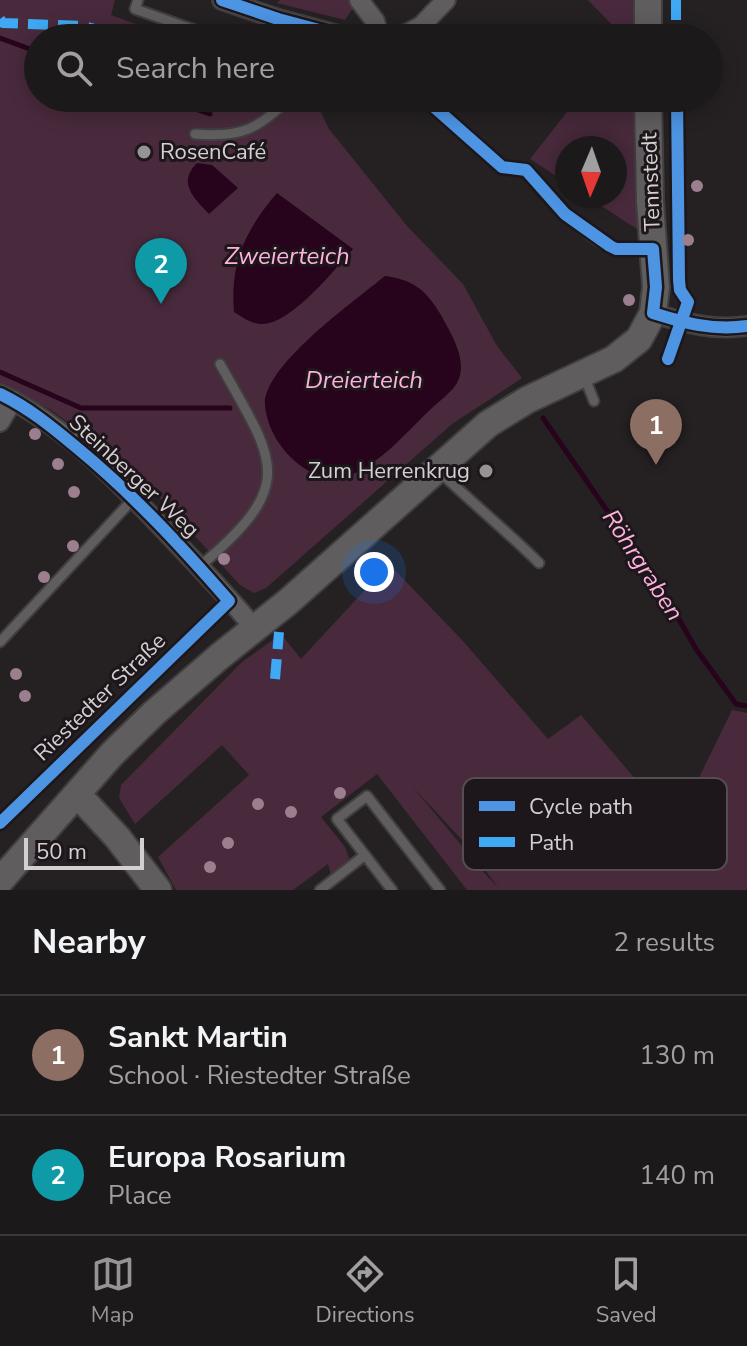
<!DOCTYPE html>
<html lang="en">
<head>
<meta charset="utf-8">
<style>
	:root { --surface:#1c191a; --page:#292627; --text:#f1f3f6; --muted:#a0a0a2; --line:#3a3839; --accent:#979395 }
	body { margin:0; font-family:"Nunito Sans",sans-serif; background:var(--page); color:var(--text) }
	.compass { position:absolute; left:555px; top:136px; width:72px; height:72px; border-radius:50%; background:var(--surface); box-shadow:0 4px 20px #0003; rotate:182deg }
	.scale { position:absolute; left:24px; bottom:20px; width:120px; box-sizing:border-box; padding-left:8px; border:4px solid #d4d0d2; border-top:0; font-size:22px; line-height:28px; white-space:nowrap; color:#d4d0d2; -webkit-text-stroke:6px #1d161a; paint-order:stroke }
	.you { position:absolute; left:374px; top:572px; width:28px; height:28px; margin:-20px; border:6px solid #fff; border-radius:50%; background:#1a73e8; box-shadow:0 0 0 12px #1a73e833 }
	.badge { display:grid; place-items:center; width:52px; height:52px; border-radius:50%; background:var(--accent); color:#fff; font-size:26px; font-weight:700 }
	.pin { position:absolute; translate:-50% -66px; filter:drop-shadow(0 2px 4px #0008) }
	.pin::after { content:''; position:absolute; top:42px; width:28px; height:24px; background:inherit; clip-path:polygon(0 0,100% 0,50% 100%) }
	.list { margin:0; padding:0; list-style:none }
	h2 { display:flex; justify-content:space-between; align-items:center; height:104px; margin:0; padding:0 32px; font-size:34px }
	h2 small { font-size:26px; font-weight:400; color:var(--muted) }
	.list li { display:grid; grid-template-columns:52px 1fr auto; gap:24px; align-items:center; box-sizing:border-box; height:120px; padding:0 32px; border-top:2px solid var(--line) }
	.list b { display:block; font-size:30px; white-space:nowrap }
	.list p { margin:0; font-size:26px; white-space:nowrap; color:var(--muted) }
	.list em { font-size:26px; font-style:normal; color:var(--muted) }
	.icon { flex:none; width:44px; height:44px; fill:none; stroke:currentColor; stroke-width:2; stroke-linecap:round; stroke-linejoin:round }
	.map { position:relative; flex:none; width:747px; height:890px; overflow:hidden }
	.search { position:absolute; background:var(--surface); box-shadow:0 4px 20px #0003; left:24px; right:24px; top:24px; height:88px; display:flex; align-items:center; gap:20px; box-sizing:border-box; padding:0 28px; border-radius:44px; color:var(--muted); font-size:30px }
	.sheet { height:344px; background:var(--surface) }
	nav { display:flex; justify-content:space-around; align-items:center; box-sizing:border-box; height:112px; border-top:2px solid var(--line); background:var(--surface); font-size:22px; color:var(--muted) }
	nav a { display:grid; justify-items:center; gap:4px }
	nav .on { color:var(--accent) }
	.map>svg:first-child { display:block }
</style>
</head>
<body>
<div class="map">
<svg width="747" height="890" viewBox="0 0 747 890">
	<rect width="100%" height="100%" fill="#252123"/>
	<path fill="#482a3c" fill-rule="evenodd" d="M0,0H115L111,15L174,38H38V98H314L329,129L407,226L463,284L497,346L522,378L452,424L266,588L254,593L240,585L135,471L51,410L0,383Z
		M280,0H351L355,5L345,20L277,3Z
		M588,0H635L636,38H625Z
		M578,98H637L640,231L586,196H615V148H567V183L530,159Z
		M389,564L462,640L548,739L581,715L670,820L694,788L732,710L747,713V890H467L377,774L321,817L345,847L349,858C347,866 338,872 331,876L328,864L293,890H176L158,857L249,775L222,745L135,824L119,798L121,785L242,662L281,634L301,659ZM412,786L463,841L498,887L487,876Z"/>
	<path fill="#27031c" d="M197,163L212,165L238,188L209,214C194,198 177,183 197,163Z
		M277,193L353,249C334,270 292,323 263,324C251,324 244,318 234,312C230,263 245,230 277,193Z
		M385,276C414,280 426,290 441,315C451,334 469,361 457,383C452,392 439,401 431,409C404,434 374,473 335,479C329,480 323,477 318,475C291,465 268,436 265,406C261,367 356,300 385,276Z"/>
	<g fill="none" stroke-linecap="round" stroke-linejoin="round">
		<path stroke="#27031c" stroke-width="5" d="M0,38L38,52
			M163,98L210,114
			M0,372L81,408H230
			M543,418L662,590L696,649L736,704L747,706"/>
		<defs>
			<path id="lane" d="M138,0L135,9L217,38
				M424,98L502,167L526,170C545,192 589,244 617,249C628,250 639,249 650,249
				M195,134C243,138 256,129 291,98
				M584,376L594,401
				M439,471C472,503 507,531 539,563
				M199,567C297,484 277,465 220,364
				M0,642L134,498
				M0,823L229,601
				M320,890L365,855
				M392,890L337,819L367,796L440,890"/>
			<path id="street" d="M222,0L278,19L349,38
				M359,0L375,21L380,38
				M399,38L421,26L446,0
				M653,313C685,323 713,331 747,326
				M0,394C65,425 123,486 172,538C200,568 229,597 255,629
				M0,422L13,400"/>
			<path id="secondary" d="M648,0V38
				M77,794L117,837L158,890
				M0,881L112,754L154,713L220,656L289,601L488,424L527,400L614,359L639,339L653,313L656,287L650,201L648,98"/>
		</defs>
		<use href="#lane" stroke="#413e3f" stroke-width="13"/>
		<use href="#street" stroke="#413e3f" stroke-width="22"/>
		<use href="#secondary" stroke="#413e3f" stroke-width="30"/>
		<use href="#lane" stroke="#605d5e" stroke-width="9"/>
		<use href="#street" stroke="#605d5e" stroke-width="18"/>
		<use href="#secondary" stroke="#605d5e" stroke-width="26"/>
		<path stroke="#3fa9f5" stroke-width="10" stroke-dasharray="20 10" stroke-linecap="butt" d="M676,0V38
			M0,19L3,23L84,26L126,38
			M275,679L279,632"/>
		<defs>
			<path id="cycleway" d="M222,0L278,19L349,38
				M424,98L502,167L526,170L565,214L610,246L616,249H653L656,287L653,313C685,323 713,331 747,326
				M668,359L688,302L680,290L679,280L677,98
				M0,394C29,408 52,427 76,447C132,493 181,546 229,601L0,823"/>
		</defs>
		<use href="#cycleway" stroke="#1d161a" stroke-width="17"/>
		<use href="#cycleway" stroke="#4d94e3" stroke-width="12"/>
	</g>
	<g fill="#9b7f8f">
		<circle cx="697" cy="186" r="6"/>
		<circle cx="688" cy="240" r="6"/>
		<circle cx="629" cy="300" r="6"/>
		<circle cx="35" cy="434" r="6"/>
		<circle cx="58" cy="464" r="6"/>
		<circle cx="74" cy="492" r="6"/>
		<circle cx="73" cy="546" r="6"/>
		<circle cx="224" cy="559" r="6"/>
		<circle cx="44" cy="577" r="6"/>
		<circle cx="16" cy="674" r="6"/>
		<circle cx="25" cy="696" r="6"/>
		<circle cx="340" cy="793" r="6"/>
		<circle cx="258" cy="804" r="6"/>
		<circle cx="291" cy="812" r="6"/>
		<circle cx="228" cy="843" r="6"/>
		<circle cx="210" cy="867" r="6"/>
	</g>
	<g fill="#979395" stroke="#1d161a" stroke-width="3">
		<circle cx="144" cy="152" r="8"/>
		<circle cx="486" cy="471" r="8"/>
	</g>
	<g text-anchor="middle" dominant-baseline="central" stroke-width="6" stroke-linejoin="round" paint-order="stroke">
		<g font-size="22" fill="#d4d0d2" stroke="#1d161a" text-anchor="start">
			<text x="160" y="152">RosenCafé</text>
			<text x="470" y="471" text-anchor="end">Zum Herrenkrug</text>
		</g>
		<g font-size="22" fill="#d4d0d2" stroke="#1d161a">
			<text transform="translate(651 182) rotate(-92)">Tennstedt</text>
			<text transform="translate(134 476) rotate(43)">Steinberger Weg</text>
			<text transform="translate(100 697) rotate(-44)">Riestedter Straße</text>
		</g>
		<g font-size="24" font-style="italic" fill="#ffb0de" stroke="#1d161a">
			<text x="287" y="256">Zweierteich</text>
			<text x="364" y="380">Dreierteich</text>
			<text transform="translate(643 565) rotate(57)">Röhrgraben</text>
		</g>
	</g>
	<rect x="463" y="778" width="264" height="92" rx="12" fill="#1d161a" stroke="#544e51" stroke-width="2"/>
	<rect x="479" y="801" width="36" height="10" fill="#4d94e3"/>
	<rect x="479" y="837" width="36" height="10" fill="#3fa9f5"/>
	<g font-size="22" fill="#d4d0d2">
		<text x="529" y="814">Cycle path</text>
		<text x="529" y="850">Path</text>
	</g>
</svg>
<svg class="compass" viewBox="-18 -18 36 36"><path d="M0-13l5 13h-10z" fill="#e53935"/><path d="M0 13l5-13h-10z" fill="#a0a0a2"/></svg>
<div class="scale">50 m</div>
<div class="you"></div>
<div class="pin badge" style="left:656px;top:465px;background:#8d6e63">1</div>
<div class="pin badge" style="left:161px;top:304px;background:#0f9aa8">2</div>
<div class="search"><svg class="icon" aria-label="search" viewBox="0 0 24 24"><circle cx="10" cy="10" r="6"/><path d="M15 15l6 6"/></svg>Search here</div>
</div>
<section class="sheet">
<h2>Nearby<small>2 results</small></h2>
<ul class="list">
<li><span class="badge" style="background:#8d6e63">1</span><div><b>Sankt Martin</b><p>School · Riestedter Straße</p></div><em>130 m</em></li>
<li><span class="badge" style="background:#0f9aa8">2</span><div><b>Europa Rosarium</b><p>Place</p></div><em>140 m</em></li>
</ul>
</section>
<nav>
<a class="on"><svg class="icon" aria-label="map" viewBox="0 0 24 24"><path d="M3 6l6-2 6 2 6-2v14l-6 2-6-2-6 2zM9 4v14M15 6v14"/></svg>Map</a>
<a><svg class="icon" aria-label="directions" viewBox="0 0 24 24"><path d="M12 3l9 9-9 9-9-9zM9 14v-3h6M13 9l2 2-2 2"/></svg>Directions</a>
<a><svg class="icon" aria-label="saved" viewBox="0 0 24 24"><path d="M7 4h10v16l-5-4-5 4z"/></svg>Saved</a>
</nav>
</body>
</html>
